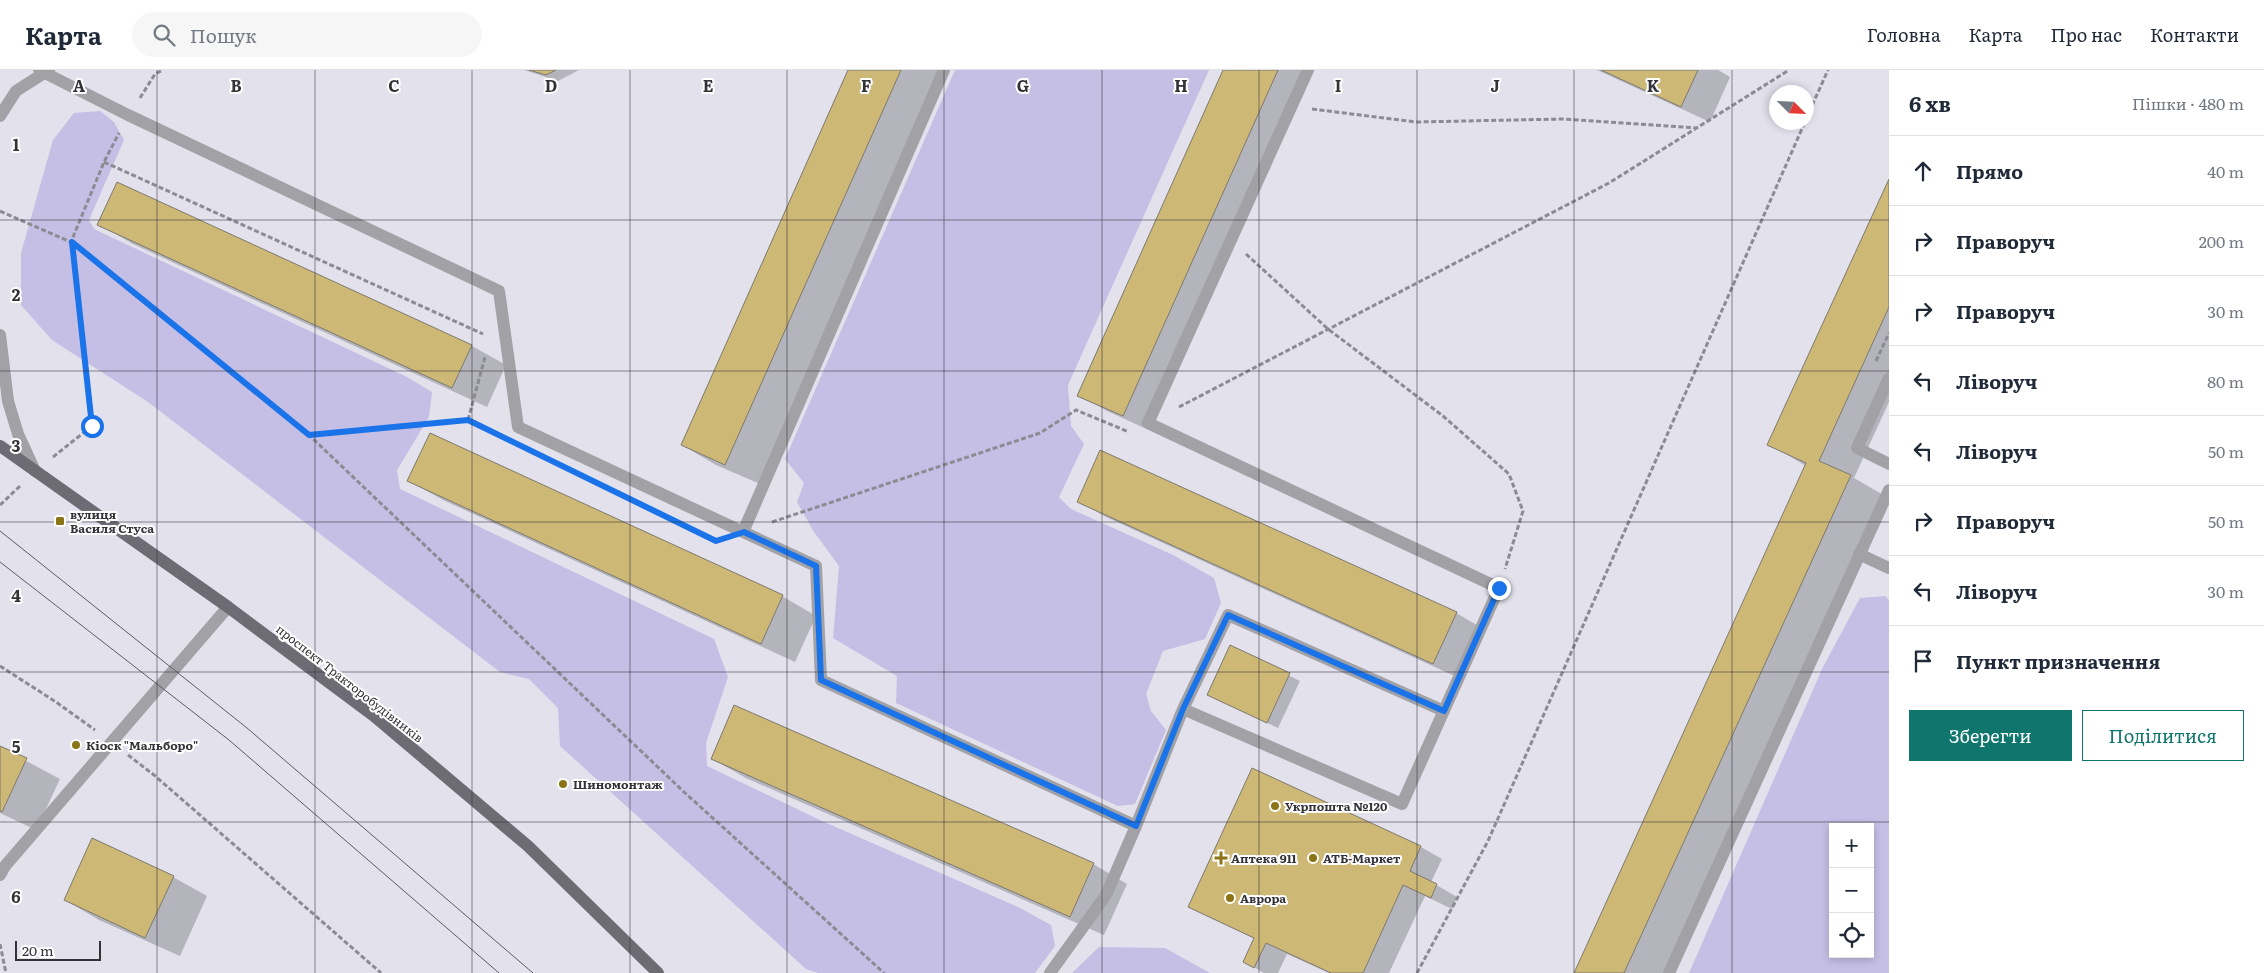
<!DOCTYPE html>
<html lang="uk">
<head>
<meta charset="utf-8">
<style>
	:root { --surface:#fff; --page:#f6f6f7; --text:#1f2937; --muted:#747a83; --line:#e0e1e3; --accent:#0f766e }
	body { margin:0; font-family:Literata,serif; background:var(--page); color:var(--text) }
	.controls { position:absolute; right:15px; bottom:15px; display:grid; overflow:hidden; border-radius:0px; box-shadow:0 2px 8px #0003 }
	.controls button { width:45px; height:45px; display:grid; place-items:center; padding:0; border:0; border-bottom:1px solid var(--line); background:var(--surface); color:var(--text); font:25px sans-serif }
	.compass { position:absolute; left:1769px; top:15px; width:45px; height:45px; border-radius:50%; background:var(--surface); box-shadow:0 2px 8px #0003; rotate:114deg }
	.scale { position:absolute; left:15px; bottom:12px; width:86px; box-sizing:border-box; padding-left:5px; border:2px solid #333237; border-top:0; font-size:14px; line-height:18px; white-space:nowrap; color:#333237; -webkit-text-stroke:4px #fff; paint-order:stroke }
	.stop { position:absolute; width:15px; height:15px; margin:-11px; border:4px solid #1a73e8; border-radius:50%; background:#fff }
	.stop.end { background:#1a73e8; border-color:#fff; box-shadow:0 1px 5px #0008 }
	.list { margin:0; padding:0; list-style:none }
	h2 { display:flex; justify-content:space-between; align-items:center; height:65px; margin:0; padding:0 20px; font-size:21px }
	h2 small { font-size:16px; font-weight:400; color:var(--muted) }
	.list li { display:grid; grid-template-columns:32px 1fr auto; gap:15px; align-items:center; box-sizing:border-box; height:70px; padding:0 20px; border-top:1px solid var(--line) }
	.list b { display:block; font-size:19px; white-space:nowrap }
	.list em { font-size:16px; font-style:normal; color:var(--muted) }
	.actions { display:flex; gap:10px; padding:15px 20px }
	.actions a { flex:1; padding:11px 0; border:1px solid var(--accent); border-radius:0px; text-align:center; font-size:18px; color:var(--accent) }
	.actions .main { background:var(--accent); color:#fff }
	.icon { flex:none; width:28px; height:28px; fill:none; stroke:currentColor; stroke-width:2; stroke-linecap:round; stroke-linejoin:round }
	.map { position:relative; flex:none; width:1889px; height:903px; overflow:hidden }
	header { display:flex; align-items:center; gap:30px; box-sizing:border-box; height:70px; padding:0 25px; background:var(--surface); border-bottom:1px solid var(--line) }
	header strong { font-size:24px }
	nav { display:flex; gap:28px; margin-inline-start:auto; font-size:18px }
	.search { width:350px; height:45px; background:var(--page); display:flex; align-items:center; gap:12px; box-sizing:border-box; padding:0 18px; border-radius:28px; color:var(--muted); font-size:19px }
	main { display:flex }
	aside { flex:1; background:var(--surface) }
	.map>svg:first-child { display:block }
</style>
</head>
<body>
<header>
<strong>Карта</strong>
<div class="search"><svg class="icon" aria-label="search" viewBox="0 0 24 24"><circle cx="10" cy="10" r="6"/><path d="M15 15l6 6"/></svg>Пошук</div>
<nav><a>Головна</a><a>Карта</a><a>Про нас</a><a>Контакти</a></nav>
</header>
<main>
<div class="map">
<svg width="1889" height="903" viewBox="0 0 1889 903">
	<rect width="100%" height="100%" fill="#e2e1ec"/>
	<path fill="#c5bee5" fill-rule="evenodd" d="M955,0H1209L1068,315L1071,356L1084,374L1059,427L1071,439L1173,485L1214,508L1221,533L1205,569L1163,581L1146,624L1151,641L1166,660L1135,734L1118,736L896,633L897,606L833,568L839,496L814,462L797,432L804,413L785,389Z
		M100,41L114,52L124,70L89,150L94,159L407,307L432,322L429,347L397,400L400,419L714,569L728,607L706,673L707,696L822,751L1020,838L1051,855L1055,876L1035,903H818L806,899L560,676L558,638L529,609L500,602L148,332L52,270L21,235V183L53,70L74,43Z
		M1885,526L1889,530V903H1689L1823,597L1860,528ZM1833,757H1870V884H1833Z
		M1099,877L1165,878L1210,903H1072Z"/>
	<path fill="#0003" d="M524,0H579L558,11Z
		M849,0H944L760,414L716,395L682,375Z
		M1225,0H1313L1151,361L1107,341L1079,325Z
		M1597,0H1718L1730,7L1710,52Z
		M1889,112V332L1854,408L1885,426L1667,903H1575L1806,396L1769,374Z
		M99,154L472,276L506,295L487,337L133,174Z
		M409,411L782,526L816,546L795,592L443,430Z
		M1078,431L1456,543L1484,559L1461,609L1106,447Z
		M1230,577L1300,611L1278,658L1208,625Z
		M0,677L60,709L36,760L0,743Z
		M712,689L1093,794L1127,814L1104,865L746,708Z
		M1253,699L1421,777L1442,789L1431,812L1457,827L1452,839L1425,826L1389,903H1329L1287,884L1278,903H1264L1245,892L1255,869L1190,837Z
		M173,807L207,826L180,886L99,850L65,830Z"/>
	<path fill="#ceb876" stroke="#7d796f" d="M529,0H556L546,5Z
		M848,0H901L725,395L681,375Z
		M1223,0H1278L1123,346L1077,326Z
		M1601,0H1698L1681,37Z
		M1889,109V237L1819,391L1851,405L1624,903H1574L1806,393L1767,375Z
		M117,112L472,275L452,318L97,155Z
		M430,363L783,525L761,574L407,411Z
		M1100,380L1457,542L1433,594L1077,432Z
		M1230,575L1290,603L1267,653L1207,625Z
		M734,635L1094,793L1070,847L711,689Z
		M0,676L27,688L2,742L0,741Z
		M1252,698L1421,776L1410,801L1437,814L1431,828L1403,815L1363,903H1331L1266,873L1254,898L1243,892L1254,868L1188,837Z
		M92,768L174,806L145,868L64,830Z"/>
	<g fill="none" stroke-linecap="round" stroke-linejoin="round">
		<path stroke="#8c8b93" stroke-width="3" stroke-dasharray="5 2.5" stroke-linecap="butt" d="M140,28L155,4L163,0
			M1312,39L1416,52L1563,49L1697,58
			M1806,49L1828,0
			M104,92L483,264
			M0,141L71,172L309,365L684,722L884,903
			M1246,184L1328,259L1443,346L1509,404L1523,441L1505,499
			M1876,291L1889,263
			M1179,337L1609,113L1789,0
			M468,350L485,287
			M309,365L468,350L498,365
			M53,387L92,356L71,172L104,92L119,63
			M0,435L20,416
			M772,452L1040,363L1076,340L1129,362
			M0,596L56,632L95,660
			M128,685L154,705L381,903
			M0,874L6,903
			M1417,903L1488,771L1805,52"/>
		<path stroke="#a2a2a6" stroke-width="12" d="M39,0L128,45L499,221L518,357L816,496L821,610L1136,756L1106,825L1050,903
			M0,46L16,21L49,0
			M0,265L8,331L18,364L35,401
			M1889,308L1857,378L1889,394
			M743,462L944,0
			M1859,484L1889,498
			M1183,639L1228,545L1444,641
			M1136,756L1183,639L1402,734L1499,518L1148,353L1308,0
			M0,805L5,796L228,537
			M1669,903L1889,420"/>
		<path stroke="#6d6c74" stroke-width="12" d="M0,376L228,537L374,646L528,776L658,903"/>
		<path stroke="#5c5b61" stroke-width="1" d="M0,461L247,658L533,903
			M0,492L229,670L499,903"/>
	</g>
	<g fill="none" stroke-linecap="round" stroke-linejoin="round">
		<path stroke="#1a73e8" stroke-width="6" d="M92,356L72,172L309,365L468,350L716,471L744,462L816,496L821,610L1136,756L1183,639L1228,545L1444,641L1499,518"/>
	</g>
	<path fill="none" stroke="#333237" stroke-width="1" stroke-opacity="0.55" d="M157,0V903M315,0V903M472,0V903M630,0V903M787,0V903M944,0V903M1102,0V903M1259,0V903M1417,0V903M1574,0V903M1732,0V903M0,150H1889M0,301H1889M0,452H1889M0,602H1889M0,752H1889"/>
	<g fill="#8c7316" stroke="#fff" stroke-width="2">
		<rect x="55" y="446" width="10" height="10" rx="2.5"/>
		<circle cx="76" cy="675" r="5"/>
		<circle cx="563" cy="714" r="5"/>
		<circle cx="1275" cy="736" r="5"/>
		<path d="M1218.5 780.5h5v5h5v5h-5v5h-5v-5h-5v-5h5z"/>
		<circle cx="1313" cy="788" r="5"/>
		<circle cx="1230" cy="828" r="5"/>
	</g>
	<g text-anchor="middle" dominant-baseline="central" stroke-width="4" stroke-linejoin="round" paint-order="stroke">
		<g font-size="12" font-weight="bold" fill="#333237" stroke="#fff" text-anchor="start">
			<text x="70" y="444">вулиця<tspan x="70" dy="14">Василя Стуса</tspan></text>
			<text x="86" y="675">Кіоск "Мальборо"</text>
			<text x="573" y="714">Шиномонтаж</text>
			<text x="1285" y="736">Укрпошта №120</text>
			<text x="1231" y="788">Аптека 911</text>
			<text x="1323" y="788">АТБ-Маркет</text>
			<text x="1240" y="828">Аврора</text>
		</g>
		<g font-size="12" fill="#333237" stroke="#fff">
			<text transform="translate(350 613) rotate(38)">проспект Тракторобудівників</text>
		</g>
	</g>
	<g font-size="16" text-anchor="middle" font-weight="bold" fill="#333237" stroke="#fff" stroke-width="4" stroke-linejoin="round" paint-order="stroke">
		<text x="79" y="22">A</text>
		<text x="236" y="22">B</text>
		<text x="394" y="22">C</text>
		<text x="551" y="22">D</text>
		<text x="708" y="22">E</text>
		<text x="866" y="22">F</text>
		<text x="1023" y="22">G</text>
		<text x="1181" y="22">H</text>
		<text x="1338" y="22">I</text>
		<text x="1495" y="22">J</text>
		<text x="1653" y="22">K</text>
		<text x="16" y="81">1</text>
		<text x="16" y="231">2</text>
		<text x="16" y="382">3</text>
		<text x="16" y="532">4</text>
		<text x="16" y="683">5</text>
		<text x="16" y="833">6</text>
	</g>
</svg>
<div class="controls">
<button>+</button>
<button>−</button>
<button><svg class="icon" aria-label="locate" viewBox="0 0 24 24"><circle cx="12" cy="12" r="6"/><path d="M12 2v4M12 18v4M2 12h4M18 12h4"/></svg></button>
</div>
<svg class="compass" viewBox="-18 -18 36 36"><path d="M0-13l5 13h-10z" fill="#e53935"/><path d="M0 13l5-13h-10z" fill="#747a83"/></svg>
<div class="scale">20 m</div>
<div class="stop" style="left:92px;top:356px"></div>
<div class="stop end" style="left:1499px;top:518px"></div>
</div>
<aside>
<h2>6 хв<small>Пішки · 480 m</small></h2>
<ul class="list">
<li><svg class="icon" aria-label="ahead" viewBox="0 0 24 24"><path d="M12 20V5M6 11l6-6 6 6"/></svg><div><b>Прямо</b></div><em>40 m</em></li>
<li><svg class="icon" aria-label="right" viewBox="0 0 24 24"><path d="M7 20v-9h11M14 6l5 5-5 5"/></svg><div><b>Праворуч</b></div><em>200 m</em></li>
<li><svg class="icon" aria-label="right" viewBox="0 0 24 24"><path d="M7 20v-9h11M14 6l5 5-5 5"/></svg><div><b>Праворуч</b></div><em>30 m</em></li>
<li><svg class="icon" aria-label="left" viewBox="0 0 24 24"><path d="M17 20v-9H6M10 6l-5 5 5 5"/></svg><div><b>Ліворуч</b></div><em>80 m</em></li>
<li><svg class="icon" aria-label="left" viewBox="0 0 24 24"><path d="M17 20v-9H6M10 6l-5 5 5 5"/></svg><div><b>Ліворуч</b></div><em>50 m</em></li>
<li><svg class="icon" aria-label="right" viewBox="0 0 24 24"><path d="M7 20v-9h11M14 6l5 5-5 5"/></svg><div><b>Праворуч</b></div><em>50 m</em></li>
<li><svg class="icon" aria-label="left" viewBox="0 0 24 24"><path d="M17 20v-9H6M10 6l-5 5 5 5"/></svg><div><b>Ліворуч</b></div><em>30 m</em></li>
<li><svg class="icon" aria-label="arrive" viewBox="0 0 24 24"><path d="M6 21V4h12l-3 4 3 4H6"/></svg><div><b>Пункт призначення</b></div></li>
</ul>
<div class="actions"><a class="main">Зберегти</a><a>Поділитися</a></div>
</aside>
</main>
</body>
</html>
